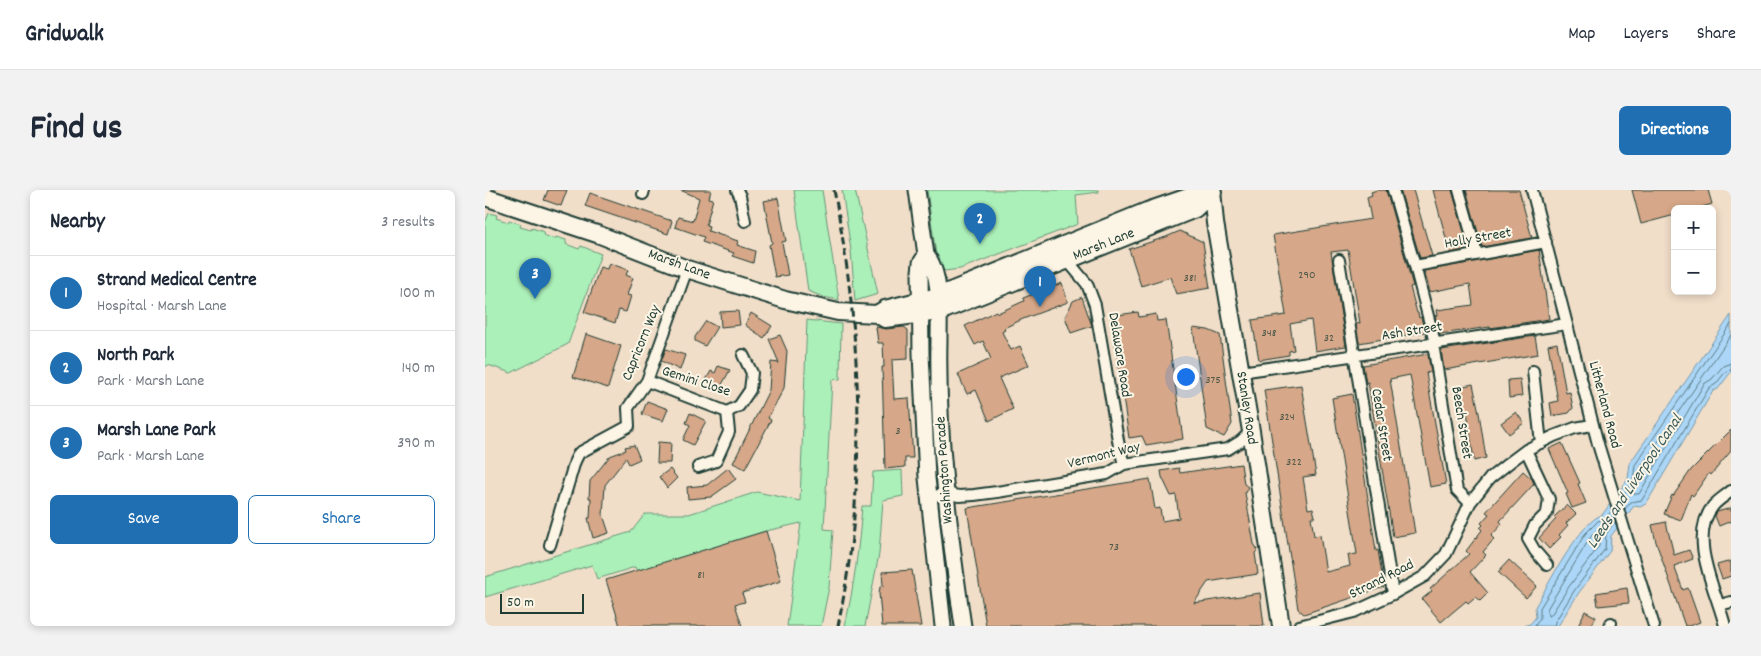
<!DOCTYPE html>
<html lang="en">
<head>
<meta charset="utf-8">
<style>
	:root { --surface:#fff; --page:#f2f2f3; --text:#1f2937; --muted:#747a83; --line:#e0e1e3; --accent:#1f6fb2 }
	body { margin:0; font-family:Dekko,sans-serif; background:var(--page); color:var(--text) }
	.controls { position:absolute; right:15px; top:15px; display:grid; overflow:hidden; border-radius:8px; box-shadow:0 2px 8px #0003 }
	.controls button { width:45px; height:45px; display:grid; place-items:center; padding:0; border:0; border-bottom:1px solid var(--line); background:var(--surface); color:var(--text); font:25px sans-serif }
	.scale { position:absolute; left:15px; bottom:12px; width:84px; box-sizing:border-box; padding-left:5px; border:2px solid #1f3d34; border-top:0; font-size:14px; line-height:18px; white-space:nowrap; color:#1f3d34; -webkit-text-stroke:4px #fcf5e5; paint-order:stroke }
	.you { position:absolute; left:700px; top:186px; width:18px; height:18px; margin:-12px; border:4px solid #fff; border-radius:50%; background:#1a73e8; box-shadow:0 0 0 8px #1a73e833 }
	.badge { display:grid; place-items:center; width:32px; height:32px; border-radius:50%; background:var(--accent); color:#fff; font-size:16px; font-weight:700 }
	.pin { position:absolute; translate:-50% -41px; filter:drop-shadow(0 1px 2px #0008) }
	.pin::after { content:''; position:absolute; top:26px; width:18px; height:15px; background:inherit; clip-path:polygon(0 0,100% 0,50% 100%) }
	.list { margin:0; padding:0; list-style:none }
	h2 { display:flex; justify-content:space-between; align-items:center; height:65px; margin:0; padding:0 20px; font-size:21px }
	h2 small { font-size:16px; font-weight:400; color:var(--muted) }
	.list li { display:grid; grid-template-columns:32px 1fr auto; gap:15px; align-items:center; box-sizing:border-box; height:75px; padding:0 20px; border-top:1px solid var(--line) }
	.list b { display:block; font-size:19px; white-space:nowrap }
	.list p { margin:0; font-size:16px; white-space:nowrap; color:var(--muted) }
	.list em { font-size:16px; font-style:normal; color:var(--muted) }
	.actions { display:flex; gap:10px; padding:15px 20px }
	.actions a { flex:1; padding:11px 0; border:1px solid var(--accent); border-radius:8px; text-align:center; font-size:18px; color:var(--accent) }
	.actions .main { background:var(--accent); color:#fff }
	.map { position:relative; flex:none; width:1246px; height:436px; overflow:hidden; border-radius:8px }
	header { display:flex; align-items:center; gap:30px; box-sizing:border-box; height:70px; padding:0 25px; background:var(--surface); border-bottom:1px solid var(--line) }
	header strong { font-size:24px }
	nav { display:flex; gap:28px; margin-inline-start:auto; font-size:18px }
	.intro { display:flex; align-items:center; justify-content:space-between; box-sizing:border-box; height:120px; padding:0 30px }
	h1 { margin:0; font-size:35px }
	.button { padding:12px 22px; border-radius:8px; background:var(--accent); color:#fff; font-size:18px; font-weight:700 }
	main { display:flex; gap:30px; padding:0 30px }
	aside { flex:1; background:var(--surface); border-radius:8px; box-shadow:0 2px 8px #0003 }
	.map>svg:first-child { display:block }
</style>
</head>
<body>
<header>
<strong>Gridwalk</strong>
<nav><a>Map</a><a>Layers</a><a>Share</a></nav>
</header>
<div class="intro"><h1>Find us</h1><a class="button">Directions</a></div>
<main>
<aside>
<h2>Nearby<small>3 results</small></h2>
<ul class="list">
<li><span class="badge">1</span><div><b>Strand Medical Centre</b><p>Hospital · Marsh Lane</p></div><em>100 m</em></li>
<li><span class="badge">2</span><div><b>North Park</b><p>Park · Marsh Lane</p></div><em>140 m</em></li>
<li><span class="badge">3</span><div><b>Marsh Lane Park</b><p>Park · Marsh Lane</p></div><em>390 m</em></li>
</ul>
<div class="actions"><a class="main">Save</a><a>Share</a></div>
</aside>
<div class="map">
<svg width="1246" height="436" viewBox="0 0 1246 436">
	<rect width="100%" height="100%" fill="#f1dec9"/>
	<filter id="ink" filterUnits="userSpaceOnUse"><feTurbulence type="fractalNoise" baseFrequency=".02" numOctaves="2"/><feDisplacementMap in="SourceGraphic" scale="10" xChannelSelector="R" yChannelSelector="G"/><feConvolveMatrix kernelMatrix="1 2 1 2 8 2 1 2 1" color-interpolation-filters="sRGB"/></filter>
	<g filter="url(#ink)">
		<path fill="#abefb9" stroke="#659676" d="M309,0H337L354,110L338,107L323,101Z
			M357,0H370L393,104L370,111L366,60Z
			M442,0H613L614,2L591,5L593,34L475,79L460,81L452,73Z
			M4,23L12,25L11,28L23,32L24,30L36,34L35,37L46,40L47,38L59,42L58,45L70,49L71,47L81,50V54L94,59L96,56L116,64L83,154L26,183L3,175L0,177V33Z
			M322,130L356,134L355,189L347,190L339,339L348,340L344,397L336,436H302L316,333L281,341L152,381L150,377L112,389L107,375L0,407V387L146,342L160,324H204L272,302L315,311Z
			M417,280L418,306L398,310L394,364L380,436H360C369,396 374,357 377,316H386L388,282Z"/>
		<path fill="#acd6f7" stroke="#7499a9" d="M1246,125V182L1233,199L1228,201L1161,314L1155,317L1149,316L1126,346L1125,361L1093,404L1073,436H1038L1045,434L1051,427L1050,417C1062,397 1096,330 1117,325L1143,289L1145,273Z"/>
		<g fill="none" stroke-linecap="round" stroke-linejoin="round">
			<path stroke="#577a82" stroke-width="1" d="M1246,145L1156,277L1154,293L1148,301L1149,304H1154L1219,194L1227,189L1238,176L1246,173
				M1136,308L1148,291L1150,275L1246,134
				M1140,319L1146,312L1157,310L1224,198L1231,194L1241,181L1246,180
				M1110,342L1114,343V356L1083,398L1066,425L1063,426L1062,419L1105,348Z
				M1050,436L1055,428V418L1100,344L1113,331L1120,329L1127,320
				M1069,436L1070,432L1089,401L1120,359L1121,344L1130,331"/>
		</g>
		<path fill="#d6a788" stroke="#1f3d34" d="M63,0H82L76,16L59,10Z
			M195,0H226L224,8L228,9L221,35L224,36L223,41L253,51L252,55L270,61L268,73L247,66L249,63L217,52L219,47L190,37L193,27L208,31L214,8Z
			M892,0H901L928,96L925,97L932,123H933L934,128L936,127L940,142L874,153L871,134L875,133L863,60L846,62L861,156L830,161L826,130L805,134L809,160L804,161V165L774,170L767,130L801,125L788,45L886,29L882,7L887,5L886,2Z
			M915,0H928L947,66L935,68Z
			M948,0H967L984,59L965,63Z
			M981,0H1034L1047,48L997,57Z
			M1147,0H1223L1227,14L1211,19H1190V25L1156,34Z
			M105,3L187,31L183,44L100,16Z
			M293,8L301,51L297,52L303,85L290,87L284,55L287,53L279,11Z
			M695,41L718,52L725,98L691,104L685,87L656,96L644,59L681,47Z
			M1054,60L1064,129L1005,138V137L955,144L950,126L953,125L952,120L988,115L985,94L945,102L939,81Z
			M124,73L143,80L141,85L148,88L142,105L146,106L141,122L134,120L130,133L99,122L115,77L122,79Z
			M577,93L583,112L538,129L519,138L520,140L517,142L526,160L535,156L544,175L514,188L528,219L504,231L491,200L482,204L473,184L506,169L498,151L490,155L480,136L511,121L513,123L539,111L538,108Z
			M597,107L607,136L586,143L580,127L588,111Z
			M253,121L255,135L236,137L235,122Z
			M653,122L654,127L671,124L672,131L681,130L698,249L661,255L657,246L644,248L626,126Z
			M266,123L287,136L279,148L260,135Z
			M221,131L232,137L220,156L210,151V147Z
			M391,137L401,139L419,137L423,140V169L407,170L409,209L424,208L428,268H420V277L400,279L397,177H399L398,153H393Z
			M708,138L723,140L735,145L747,234L739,247L722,239Z
			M101,144L136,156L123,198L88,187Z
			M295,145L302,161L299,198L283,228L286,230L260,279L248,273L284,200L286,172L294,173L284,149Z
			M1050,146L1053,164L959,180L956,160Z
			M1072,153L1081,203L1085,202L1088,218L1084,223L1067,226L1065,213L1073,211L1063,155Z
			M181,159L200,165L195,180L176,171Z
			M943,164L946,182L941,183L961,294L945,297L925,185L905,189L930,343L908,347L883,192L881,193L878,175Z
			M233,176L245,180L235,198L221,190L226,181L230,183Z
			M1035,189L1037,206L1024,208L1023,190Z
			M988,194L994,223L1001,268L989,271L982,221H979L974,197Z
			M816,195L831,285L818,287L823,319L828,318L830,327H826L829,346L835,345L841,382L865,376L863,365L872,364L847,208L867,204L891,361L893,360L899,397L819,424L813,419L779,200Z
			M162,211L183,219L178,231L157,224Z
			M1031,222L1039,233L1024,244L1016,233Z
			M205,223L221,231L208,255L198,250L205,235L201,233Z
			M1246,240V261L1226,285L1224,283L1208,306L1206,304L1196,330L1179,324L1187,305L1188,306L1206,280Z
			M173,252L186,253L185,273H172Z
			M1077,253L1095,293L1093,294L1101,313L1087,318L1081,304L1083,303L1064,259Z
			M149,255L155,269L144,274L141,268L120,295L118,325L124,343L108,348L103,328H105L106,308H104L105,291L125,266L141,260L140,257Z
			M756,274L759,294L763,297L760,303L769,354L773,360L770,363L773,384L723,392L709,413L775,403L779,436H501L482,318L665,289L670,319L675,318L677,331L694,328L691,305L686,306L677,287L676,281L694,278L695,283Z
			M243,278L251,289L226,307L203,309L202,297L222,295Z
			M185,279L192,288L182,298L174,287Z
			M1038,281L1047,289L1049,294L1015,331L1017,334L1006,346L1009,349L998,362L1001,365L985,382L1003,403L995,411L990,407L983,413L981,411L956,432L937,409L947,401L945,399L984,364L981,361L997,340L995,338L998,335L996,333L1004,324L1001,322Z
			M1082,315L1091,324L1081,333L1083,335L1074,345L1076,347L1064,359L1054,348L1071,329L1069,327Z
			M1246,318V331L1234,336L1230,326L1232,322Z
			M1181,332L1189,365L1204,360L1208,369L1189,376L1198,400L1203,398L1215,432L1204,436H1200L1171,352L1167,335Z
			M281,341L296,391L257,403L260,412L250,414L257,436H135L121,390Z
			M1024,370L1052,396L1041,408L1013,382Z
			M1246,371V386L1237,389L1232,375Z
			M427,380L436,436H397L394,403L395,397L398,396L397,382Z
			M1142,398L1144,413L1113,416L1111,403Z
			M1100,421L1111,427L1106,436H1093Z"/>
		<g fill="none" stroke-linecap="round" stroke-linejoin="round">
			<defs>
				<path id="street" d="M252,0L255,6L260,31
					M908,0L930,76L950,153
					M974,0L992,64
					M1047,0L1113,254L1169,436
					M158,4L159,0
					M582,70L602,94L610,115L634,256L639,274
					M854,70L908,404
					M930,76L1061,52
					M948,154L971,295L972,300L985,313
					M1048,181L1056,253
					M756,182L1082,134
					M162,191L242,222L254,216L265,200L267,183L258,165
					M1041,260L1064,309L1062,323L1050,335L1043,349L1050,361L1062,375
					M213,277L231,271L244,242L242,222
					M444,308L460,303L474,306L489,305L512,302L622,284L639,274L743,259L756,251L766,241
					M65,355L90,271L94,263L144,236L143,218L162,191L202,79
					M1235,415L1246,412
					M814,436L869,422L908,404L940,386L961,364L985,313L1005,288L1025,272L1041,260L1069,246L1090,238L1107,235
					M1125,436L1126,433
					M1240,436C1232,402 1202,348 1228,316C1233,310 1240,306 1246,301"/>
				<path id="secondary" d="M432,0L441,65C457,83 454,126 454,149C452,246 464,341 478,436
					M441,65L436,73L435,82L436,164L442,288L458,436"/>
				<path id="primary" d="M727,0L730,33L766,241L796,436
					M0,7L115,45L202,79L300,110L353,122L392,124L400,129L454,122L710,19L728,2
					M392,124L400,119L453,106L662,21L709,5L727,2"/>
			</defs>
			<use href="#street" stroke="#1f3d34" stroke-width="14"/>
			<use href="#secondary" stroke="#1f3d34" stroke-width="19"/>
			<use href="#primary" stroke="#1f3d34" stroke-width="20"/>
			<use href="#street" stroke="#fcf5e5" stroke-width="10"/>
			<use href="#secondary" stroke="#fcf5e5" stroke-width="15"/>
			<use href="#primary" stroke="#fcf5e5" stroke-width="16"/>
			<path stroke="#1f3d34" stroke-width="3" stroke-dasharray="8 4" stroke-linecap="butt" d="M349,0C377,143 383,293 353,436"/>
		</g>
	</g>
	<g text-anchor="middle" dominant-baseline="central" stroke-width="4" stroke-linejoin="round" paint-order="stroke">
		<g font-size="12" fill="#4d5849">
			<text x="822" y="85">290</text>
			<text x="705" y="88">381</text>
			<text x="784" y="143">348</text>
			<text x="844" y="148">32</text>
			<text x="728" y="190">375</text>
			<text x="802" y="227">324</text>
			<text x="413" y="241">3</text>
			<text x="809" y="272">322</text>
			<text x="629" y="357">73</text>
			<text x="216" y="385">81</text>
		</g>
		<g font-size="15" fill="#1f3d34" stroke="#fcf5e5">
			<text transform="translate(993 49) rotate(-10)">Holly Street</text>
			<text transform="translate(619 55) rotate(-22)">Marsh Lane</text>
			<text transform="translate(194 75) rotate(20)">Marsh Lane</text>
			<text transform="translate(927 142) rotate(-9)">Ash Street</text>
			<text transform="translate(157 153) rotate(-68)">Capricorn Way</text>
			<text transform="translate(634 165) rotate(81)">Delaware Road</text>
			<text transform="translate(211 192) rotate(18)">Gemini Close</text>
			<text transform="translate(1119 215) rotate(75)">Litherland Road</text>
			<text transform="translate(761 218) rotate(81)">Stanley Road</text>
			<text transform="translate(976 233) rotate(81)">Beech Street</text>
			<text transform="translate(896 235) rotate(81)">Cedar Street</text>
			<text transform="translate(619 266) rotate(-14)">Vermont Way</text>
			<text transform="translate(460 280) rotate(-94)">Washington Parade</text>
			<text transform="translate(897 390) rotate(-27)">Strand Road</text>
		</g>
		<g font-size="16" font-style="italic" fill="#3b5c5b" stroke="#fcf5e5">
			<text transform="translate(1150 292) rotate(-56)">Leeds and Liverpool Canal</text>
		</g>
	</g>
</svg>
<div class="controls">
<button>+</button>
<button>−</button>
</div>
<div class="scale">50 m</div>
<div class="you"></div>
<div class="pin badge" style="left:555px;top:117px">1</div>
<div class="pin badge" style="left:495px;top:54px">2</div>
<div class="pin badge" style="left:50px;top:109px">3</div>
</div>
</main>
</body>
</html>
